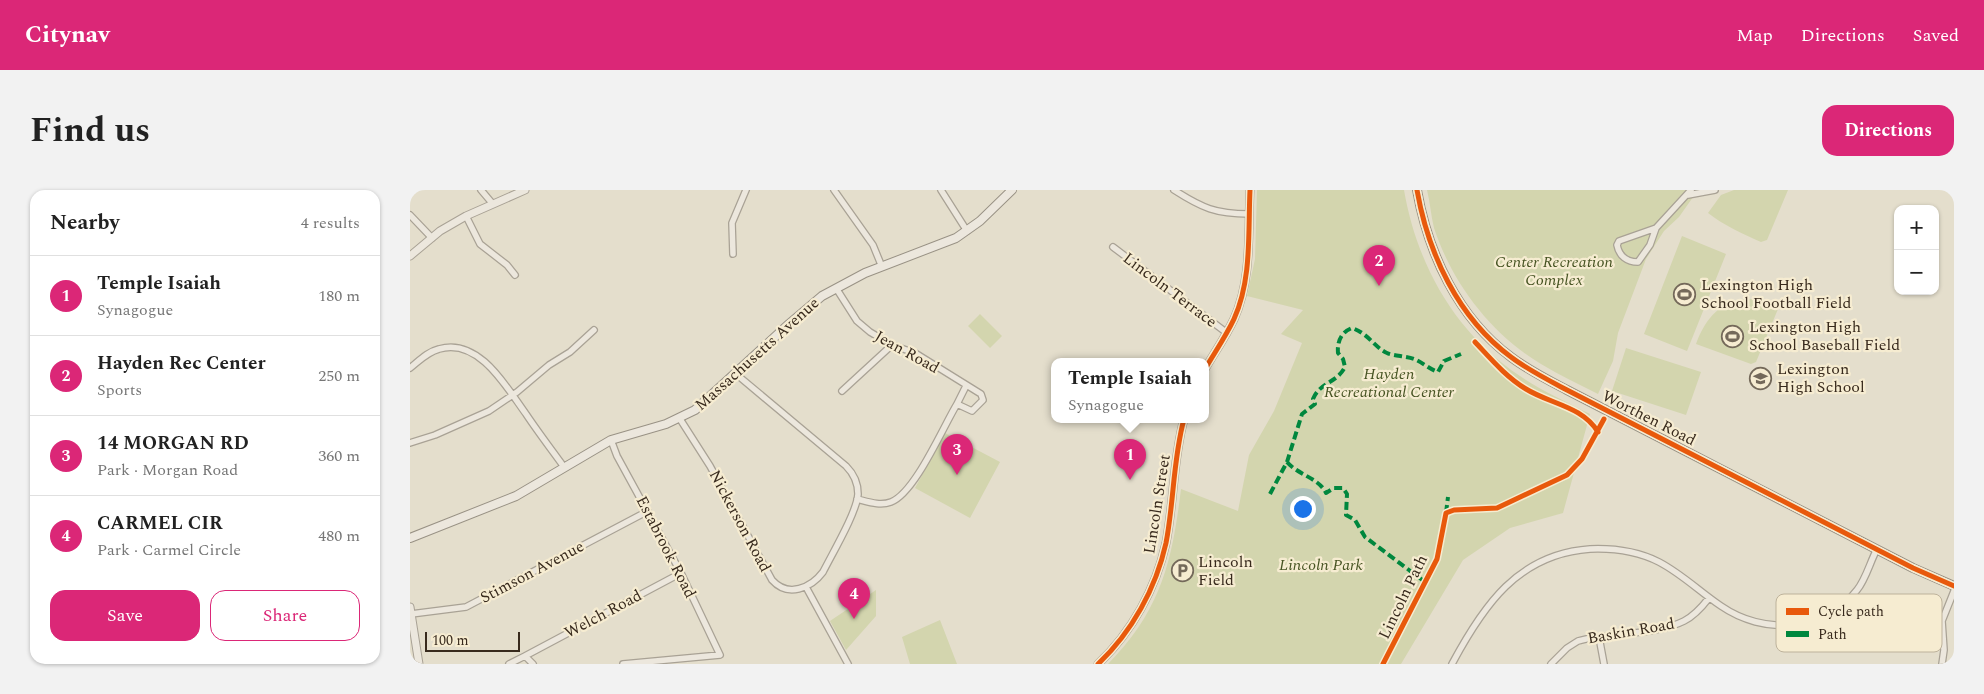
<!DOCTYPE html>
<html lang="en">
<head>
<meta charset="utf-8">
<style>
	:root { --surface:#fff; --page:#f2f2f2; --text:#222; --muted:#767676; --line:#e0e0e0; --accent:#db2777 }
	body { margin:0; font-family:Spectral,serif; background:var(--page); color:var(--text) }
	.controls { position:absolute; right:15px; top:15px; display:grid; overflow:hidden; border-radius:10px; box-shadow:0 1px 4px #0004 }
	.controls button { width:45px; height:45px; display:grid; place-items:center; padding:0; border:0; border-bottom:1px solid var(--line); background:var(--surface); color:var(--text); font:25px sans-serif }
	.scale { position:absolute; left:15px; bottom:12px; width:95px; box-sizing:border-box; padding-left:5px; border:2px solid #382a1d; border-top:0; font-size:14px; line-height:18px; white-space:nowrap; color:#382a1d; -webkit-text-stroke:4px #f6ecd1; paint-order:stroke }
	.you { position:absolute; left:892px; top:318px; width:18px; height:18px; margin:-12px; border:4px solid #fff; border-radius:50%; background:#1a73e8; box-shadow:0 0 0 8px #1a73e833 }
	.badge { display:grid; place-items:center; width:32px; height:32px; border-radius:50%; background:var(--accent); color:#fff; font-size:16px; font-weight:700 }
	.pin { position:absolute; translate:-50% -41px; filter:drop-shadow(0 1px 2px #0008) }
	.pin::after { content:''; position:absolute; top:26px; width:18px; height:15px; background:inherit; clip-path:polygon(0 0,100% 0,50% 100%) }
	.popup { position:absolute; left:641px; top:168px; width:158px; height:65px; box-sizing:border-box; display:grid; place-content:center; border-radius:10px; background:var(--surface); filter:drop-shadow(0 1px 4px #0005); font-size:16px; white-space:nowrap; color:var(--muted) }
	.popup b { font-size:19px; color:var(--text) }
	.popup::after { content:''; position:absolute; left:50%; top:100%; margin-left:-10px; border:10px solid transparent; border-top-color:var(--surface) }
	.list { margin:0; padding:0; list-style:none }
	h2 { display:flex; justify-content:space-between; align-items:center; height:65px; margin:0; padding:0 20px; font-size:21px }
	h2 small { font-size:16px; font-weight:400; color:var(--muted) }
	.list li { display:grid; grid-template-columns:32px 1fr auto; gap:15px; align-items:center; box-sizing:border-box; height:80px; padding:0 20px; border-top:1px solid var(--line) }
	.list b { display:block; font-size:19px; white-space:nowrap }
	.list p { margin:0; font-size:16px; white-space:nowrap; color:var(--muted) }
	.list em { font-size:16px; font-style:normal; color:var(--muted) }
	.actions { display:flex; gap:10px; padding:15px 20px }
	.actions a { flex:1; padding:11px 0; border:1px solid var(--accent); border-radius:15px; text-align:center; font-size:18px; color:var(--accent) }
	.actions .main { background:var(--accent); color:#fff }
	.map { position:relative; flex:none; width:1544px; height:474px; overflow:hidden; border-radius:15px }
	header { display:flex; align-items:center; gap:30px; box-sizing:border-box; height:70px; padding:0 25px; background:var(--accent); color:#fff }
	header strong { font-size:24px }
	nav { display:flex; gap:28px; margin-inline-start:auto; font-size:18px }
	.intro { display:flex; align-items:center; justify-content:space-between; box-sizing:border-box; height:120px; padding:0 30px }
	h1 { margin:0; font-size:35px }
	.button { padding:12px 22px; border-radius:15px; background:var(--accent); color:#fff; font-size:18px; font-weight:700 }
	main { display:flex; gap:30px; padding:0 30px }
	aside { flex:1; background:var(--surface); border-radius:15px; box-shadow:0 1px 4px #0004 }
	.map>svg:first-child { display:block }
</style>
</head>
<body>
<header>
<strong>Citynav</strong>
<nav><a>Map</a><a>Directions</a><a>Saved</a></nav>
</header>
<div class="intro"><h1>Find us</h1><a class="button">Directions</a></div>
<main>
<aside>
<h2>Nearby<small>4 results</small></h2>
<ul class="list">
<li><span class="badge">1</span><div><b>Temple Isaiah</b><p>Synagogue</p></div><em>180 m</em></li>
<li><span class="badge">2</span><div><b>Hayden Rec Center</b><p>Sports</p></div><em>250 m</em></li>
<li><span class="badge">3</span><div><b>14 MORGAN RD</b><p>Park · Morgan Road</p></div><em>360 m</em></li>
<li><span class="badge">4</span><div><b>CARMEL CIR</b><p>Park · Carmel Circle</p></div><em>480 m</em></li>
</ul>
<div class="actions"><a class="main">Save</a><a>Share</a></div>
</aside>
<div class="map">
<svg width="1544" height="474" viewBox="0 0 1544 474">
	<rect width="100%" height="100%" fill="#e4decc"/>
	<path fill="#d3d5ae" d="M847,0H994C1007,75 1045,143 1110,186C1132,201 1157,212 1180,224L1153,323L1100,338L1053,370L991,474H698C751,420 762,372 771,299L828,321L839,265L864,221L892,153L871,144L893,120L837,106L845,69Z
		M1017,0H1288L1269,27L1254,41L1236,69L1208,143L1203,171L1188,204C1169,194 1149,185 1131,174C1081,144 1042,93 1024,38C1021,26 1020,12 1017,0Z
		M1324,0H1378L1357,50L1351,52C1333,44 1313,35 1298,23L1311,5Z
		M1272,46L1316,64L1277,161L1234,144Z
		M1341,109L1368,119L1346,172L1341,174L1286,154C1296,127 1311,110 1341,109Z
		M570,124L592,146L580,158L558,136Z
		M1216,158L1291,182L1276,225L1202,201Z
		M535,243L590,272L560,328L505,298Z
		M466,400V426L436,460L420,431Z
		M530,430L547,474H500L492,447Z"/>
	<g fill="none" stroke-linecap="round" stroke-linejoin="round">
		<defs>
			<path id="minor" d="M71,0L82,13
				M424,0L463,55L472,77
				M531,0L557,41
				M764,0C792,18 806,24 839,24
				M1278,5L1305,0
				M0,25L22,48
				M56,26L70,54L97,75L105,85
				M1246,38L1240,55L1228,72C1217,72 1209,66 1207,55L1209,51L1246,38L1281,0
				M703,57L817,143
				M323,64L322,33L336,0
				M426,98L447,131L460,142L482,155L505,163L571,204L573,210L562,221L547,214L556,196
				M0,178C9,171 17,162 29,159C69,147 97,198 116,224C128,242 141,259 154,277
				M432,201L482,155
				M270,229L300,276L362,390C378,408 401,398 413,382C422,364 447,322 448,304C448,293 444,284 436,276L326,184
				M201,250L207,266L271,383L310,465L213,474
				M0,253L25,245L79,221L107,202L139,175L160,162L184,140
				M447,309C459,312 470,316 481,312C505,303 533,237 547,214
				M396,397L438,474
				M1,424L56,417L238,321
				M1189,447L1194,474
				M115,466L271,383
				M99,474L115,466L123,474
				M1042,474C1073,416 1108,364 1180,359C1204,358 1227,361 1249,372C1272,384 1290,402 1311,416C1353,445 1414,443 1447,400C1456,389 1460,372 1467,359
				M1141,474L1157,458L1168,451C1200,442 1244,446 1274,431C1284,426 1292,417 1299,408
				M1532,474L1534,460L1532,431L1544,401"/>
			<path id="tertiary" d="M0,66L30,41L56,26L115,0
				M795,179C805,162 816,146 824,129C842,89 838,43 840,0
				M0,417L9,474
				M688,474C722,442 746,398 756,353C764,312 763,269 774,229"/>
			<path id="secondary" d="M1007,0C1018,63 1048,128 1101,167C1118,180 1138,190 1157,200L1503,378L1544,396
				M0,348L106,306L201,250L256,234L285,220L379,134L412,106L455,83L546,48L570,31L602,0"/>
		</defs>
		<use href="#minor" stroke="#a9a295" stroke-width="8"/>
		<use href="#tertiary" stroke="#a9a295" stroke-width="9"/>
		<use href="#secondary" stroke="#999285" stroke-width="10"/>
		<use href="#minor" stroke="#ece7dd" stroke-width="5.5"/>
		<use href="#tertiary" stroke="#ece7dd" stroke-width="7"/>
		<use href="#secondary" stroke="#ece7dd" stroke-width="8"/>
		<path stroke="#00873e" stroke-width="4" stroke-dasharray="8 4" stroke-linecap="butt" d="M877,272C888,285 909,288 916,303L924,298H933L937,304L936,325L945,330L955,347L1015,392
			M860,304L877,272L892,224L905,214L903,209C910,192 927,193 935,177L933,169L928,163C927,152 931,142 942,138C959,144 964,157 977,163C983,166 996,166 1004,169C1012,172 1019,179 1028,182L1034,171L1051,164
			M1036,323L1038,307"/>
		<defs>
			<path id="cycleway" d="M1007,0C1018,63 1048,128 1101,167C1118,180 1138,190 1157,200L1503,378L1544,396
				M1065,152C1081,169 1096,187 1116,199C1140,214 1172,216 1188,242
				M795,179C805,162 816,146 824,129C842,89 838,43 840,0
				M688,474C722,442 746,398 756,353C764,312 763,269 774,229
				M973,474L1027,369L1036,323L1044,320L1087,318L1157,285L1172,269L1194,229"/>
		</defs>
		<use href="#cycleway" stroke="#f6ecd1" stroke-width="8"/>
		<use href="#cycleway" stroke="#e8590c" stroke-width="5"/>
	</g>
	<defs>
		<symbol id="stadium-ring" viewBox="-11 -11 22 22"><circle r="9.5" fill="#f6ecd1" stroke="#74695a" stroke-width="1.5"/><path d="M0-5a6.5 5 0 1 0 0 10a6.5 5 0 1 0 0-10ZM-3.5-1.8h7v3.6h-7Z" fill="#74695a"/></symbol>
		<symbol id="school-ring" viewBox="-11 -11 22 22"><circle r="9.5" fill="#f6ecd1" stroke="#74695a" stroke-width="1.5"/><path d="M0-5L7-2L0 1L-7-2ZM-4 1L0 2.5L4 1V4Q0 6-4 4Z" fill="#74695a"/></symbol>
		<symbol id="parking-ring" viewBox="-11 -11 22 22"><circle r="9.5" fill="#f6ecd1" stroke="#74695a" stroke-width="1.5"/><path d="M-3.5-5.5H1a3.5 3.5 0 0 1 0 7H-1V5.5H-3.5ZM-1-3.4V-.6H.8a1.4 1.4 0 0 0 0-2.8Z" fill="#74695a"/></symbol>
	</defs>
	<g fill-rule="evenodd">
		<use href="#stadium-ring" x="1262" y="92" width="25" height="25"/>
		<use href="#stadium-ring" x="1310" y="134" width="25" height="25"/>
		<use href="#school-ring" x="1338" y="176" width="25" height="25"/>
		<use href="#parking-ring" x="760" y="368" width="25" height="25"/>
	</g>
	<g text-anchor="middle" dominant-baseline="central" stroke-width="4.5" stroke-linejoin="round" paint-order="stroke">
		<g font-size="16" font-style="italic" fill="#475423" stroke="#f6ecd1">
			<text x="1144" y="72">Center Recreation<tspan x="1144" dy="18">Complex</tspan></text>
			<text x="979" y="184">Hayden<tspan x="979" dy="18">Recreational Center</tspan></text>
			<text x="911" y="375">Lincoln Park</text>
		</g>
		<g font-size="16" fill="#382a1d" stroke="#f6ecd1" text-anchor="start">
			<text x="1291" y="95">Lexington High<tspan x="1291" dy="18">School Football Field</tspan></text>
			<text x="1339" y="137">Lexington High<tspan x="1339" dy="18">School Baseball Field</tspan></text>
			<text x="1367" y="179">Lexington<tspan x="1367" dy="18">High School</tspan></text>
			<text x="788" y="372">Lincoln<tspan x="788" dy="18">Field</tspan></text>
		</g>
		<g font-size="16" fill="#382a1d" stroke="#f6ecd1">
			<text transform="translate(760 100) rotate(37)">Lincoln Terrace</text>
			<text transform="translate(497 162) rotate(29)">Jean Road</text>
			<text transform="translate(347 164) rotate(-42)">Massachusetts Avenue</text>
			<text transform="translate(1239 228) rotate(27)">Worthen Road</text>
			<text transform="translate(747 314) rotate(-81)">Lincoln Street</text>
			<text transform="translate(330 331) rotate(62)">Nickerson Road</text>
			<text transform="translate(256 357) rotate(63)">Estabrook Road</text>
			<text transform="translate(122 382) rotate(-28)">Stimson Avenue</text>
			<text transform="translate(993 407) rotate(-64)">Lincoln Path</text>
			<text transform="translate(193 424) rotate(-28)">Welch Road</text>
			<text transform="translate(1221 441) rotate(-10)">Baskin Road</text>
		</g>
	</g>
	<rect x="1366" y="404" width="166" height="58" rx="8" fill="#f6ecd1" stroke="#bdb29b" stroke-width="1"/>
	<rect x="1376" y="418" width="23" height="7" fill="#e8590c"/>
	<rect x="1376" y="441" width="23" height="6" fill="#00873e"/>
	<g font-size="14" fill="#382a1d">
		<text x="1408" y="426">Cycle path</text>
		<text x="1408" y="449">Path</text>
	</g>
</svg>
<div class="controls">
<button>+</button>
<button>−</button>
</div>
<div class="scale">100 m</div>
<div class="you"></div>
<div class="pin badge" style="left:720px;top:290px">1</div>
<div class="popup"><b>Temple Isaiah</b>Synagogue</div>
<div class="pin badge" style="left:969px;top:96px">2</div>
<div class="pin badge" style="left:547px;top:285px">3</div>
<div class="pin badge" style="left:444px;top:429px">4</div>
</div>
</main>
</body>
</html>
